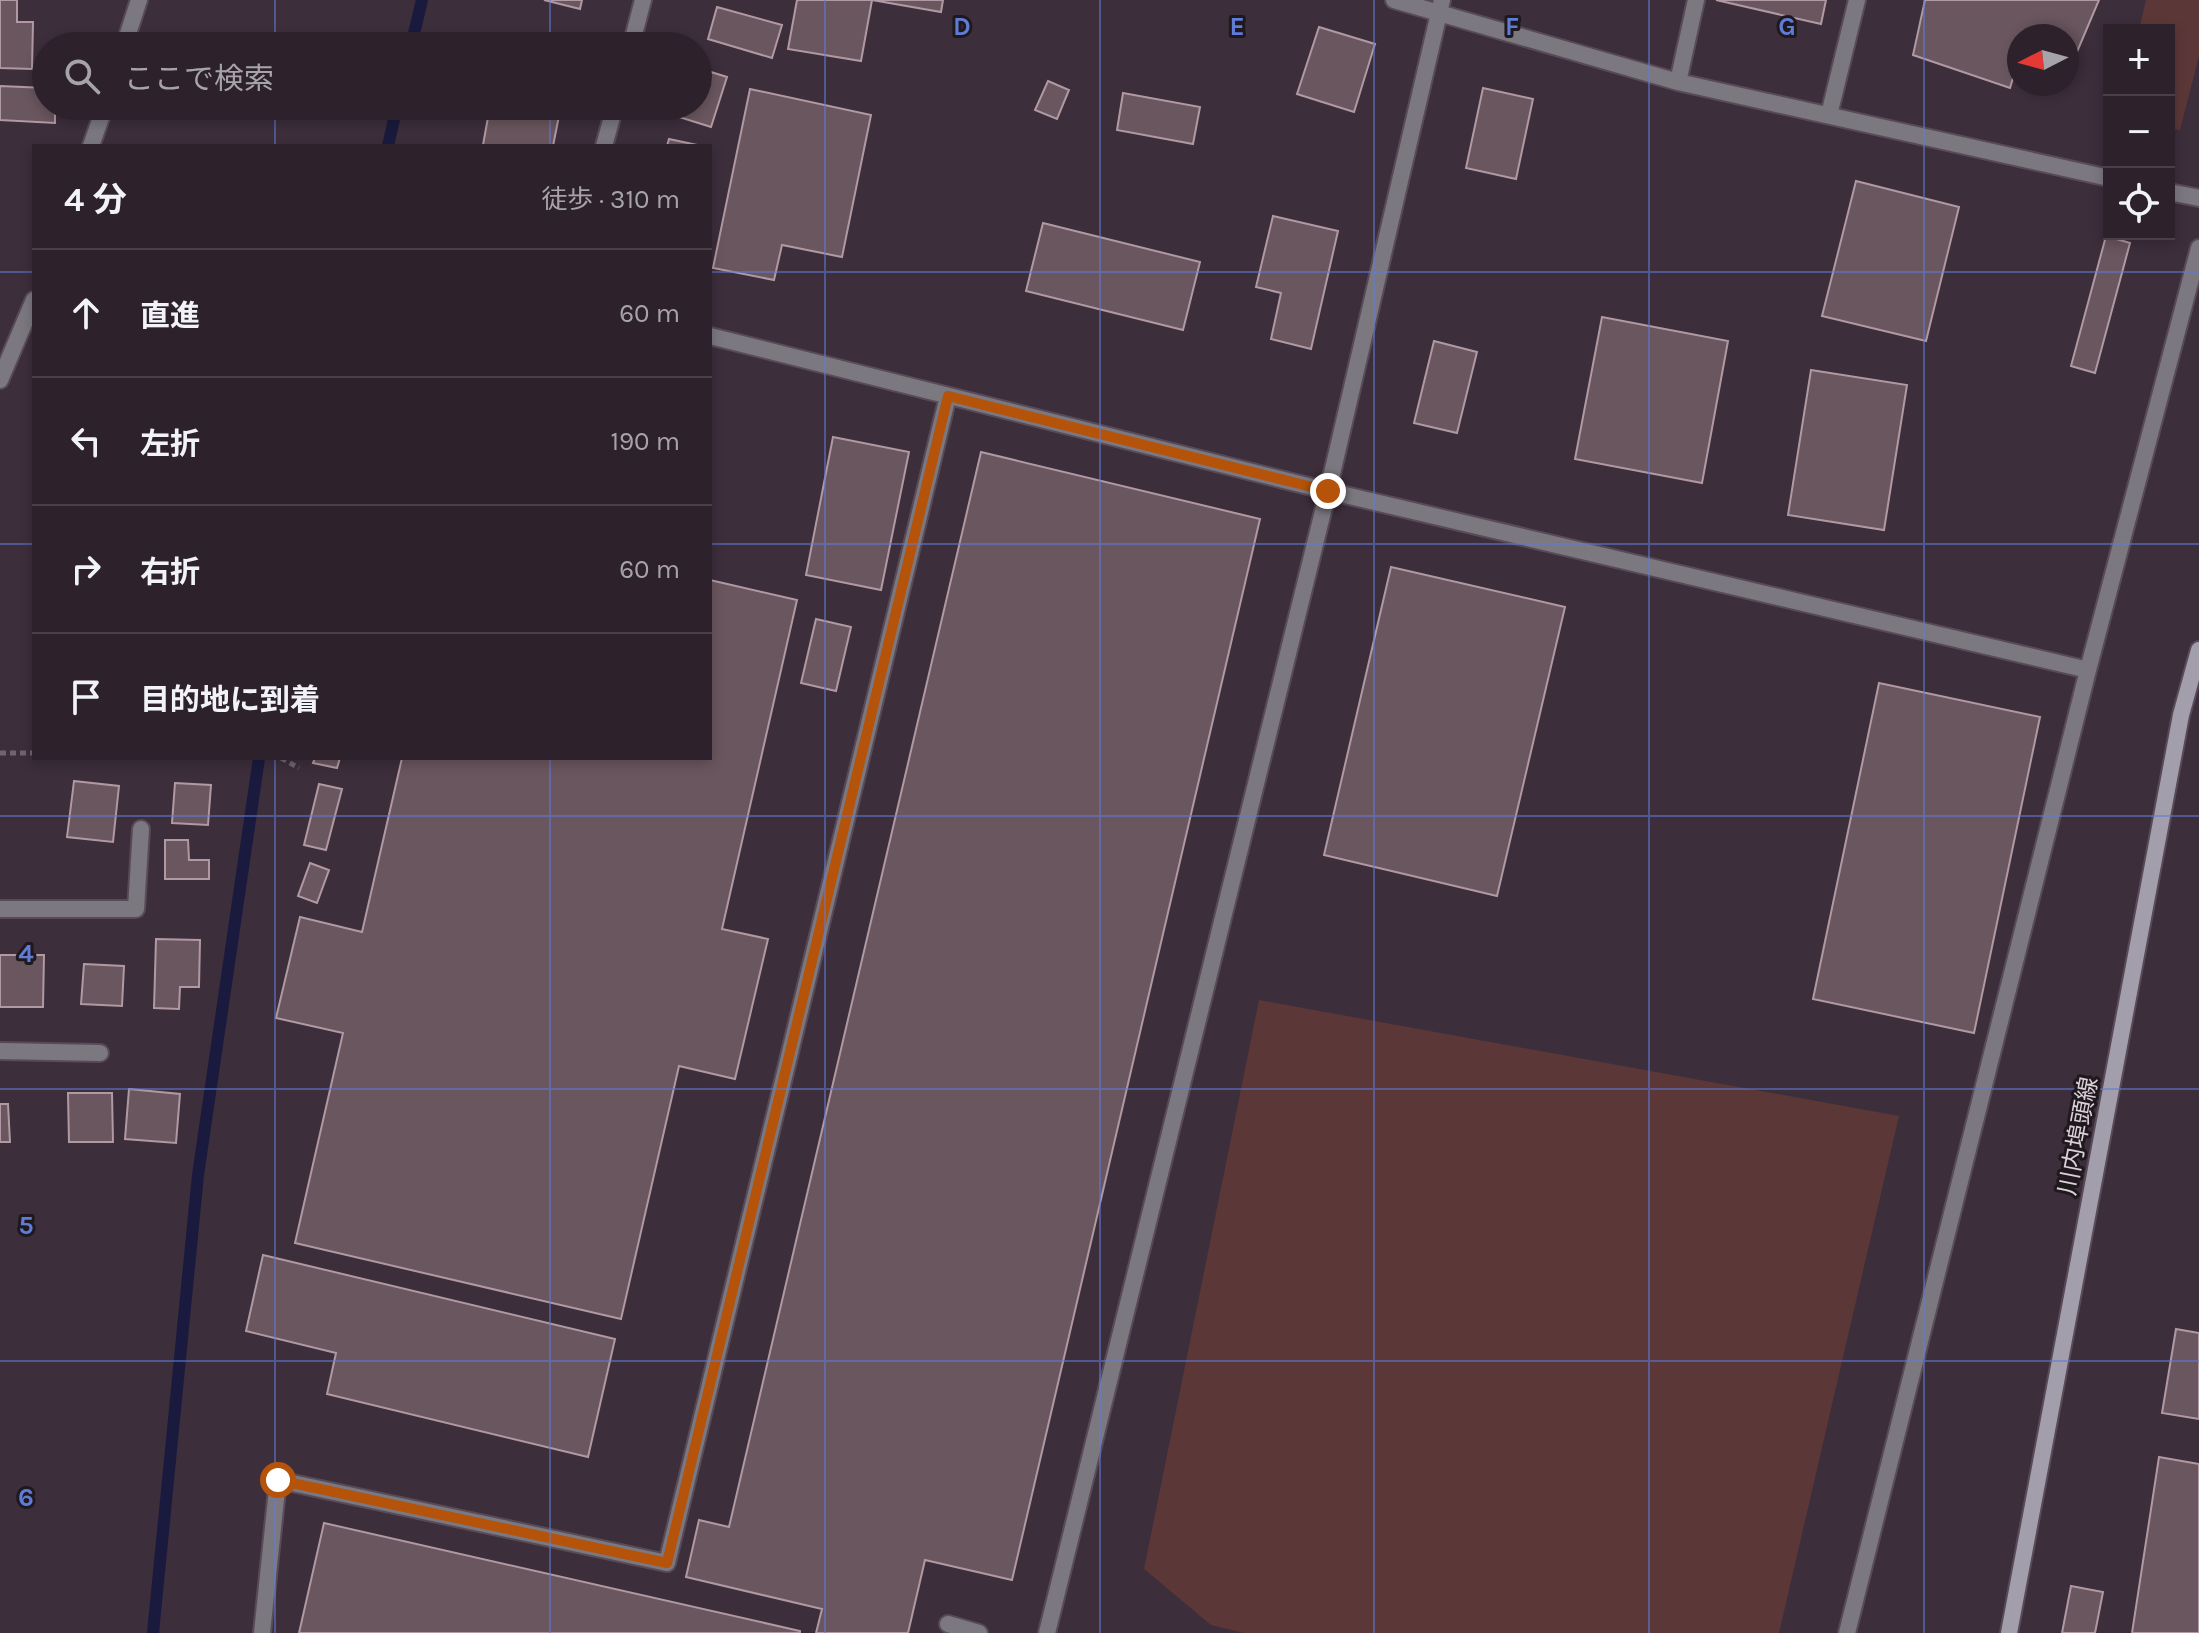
<!DOCTYPE html>
<html lang="ja">
<head>
<meta charset="utf-8">
<style>
	:root { --surface:#2d222c; --page:#392f38; --text:#f1f3f6; --muted:#a7a4a9; --line:#483f48 }
	body { margin:0; font-family:Karla,"Noto Sans JP",sans-serif; background:var(--page); color:var(--text) }
	.controls { position:absolute; right:24px; top:24px; display:grid; overflow:hidden; border-radius:0px; box-shadow:0 4px 12px #0003 }
	.controls button { width:72px; height:72px; display:grid; place-items:center; padding:0; border:0; border-bottom:2px solid var(--line); background:var(--surface); color:var(--text); font:40px sans-serif }
	.compass { position:absolute; left:2007px; top:24px; width:72px; height:72px; border-radius:50%; background:var(--surface); box-shadow:0 4px 12px #0003; rotate:264deg }
	.stop { position:absolute; width:24px; height:24px; margin:-18px; border:6px solid #b45309; border-radius:50%; background:#fff }
	.stop.end { background:#b45309; border-color:#fff; box-shadow:0 2px 8px #0008 }
	.list { margin:0; padding:0; list-style:none }
	h2 { display:flex; justify-content:space-between; align-items:center; height:104px; margin:0; padding:0 32px; font-size:34px }
	h2 small { font-size:26px; font-weight:400; color:var(--muted) }
	.list li { display:grid; grid-template-columns:52px 1fr auto; gap:24px; align-items:center; box-sizing:border-box; height:128px; padding:0 32px; border-top:2px solid var(--line) }
	.list b { display:block; font-size:30px; white-space:nowrap }
	.list em { font-size:26px; font-style:normal; color:var(--muted) }
	.icon { flex:none; width:44px; height:44px; fill:none; stroke:currentColor; stroke-width:2; stroke-linecap:round; stroke-linejoin:round }
	.map { position:relative; flex:none; width:2199px; height:1633px; overflow:hidden }
	.search { position:absolute; background:var(--surface); box-shadow:0 4px 12px #0003; left:32px; top:32px; width:680px; height:88px; display:flex; align-items:center; gap:20px; box-sizing:border-box; padding:0 28px; border-radius:44px; color:var(--muted); font-size:30px }
	.panel { position:absolute; background:var(--surface); box-shadow:0 4px 12px #0003; left:32px; top:144px; width:680px; height:616px; border-radius:0px }
	.map>svg:first-child { display:block }
</style>
</head>
<body>
<div class="map">
<svg width="2199" height="1633" viewBox="0 0 2199 1633">
	<rect width="100%" height="100%" fill="#3c2e3b"/>
	<path fill="#5c3738" d="M2146,0H2199V56L2180,130L2169,128V30H2139Z
		M1259,1000L1899,1116L1779,1633H1244L1211,1625L1144,1569Z"/>
	<g fill="none" stroke-linecap="round" stroke-linejoin="round">
		<path stroke="#1a1a3e" stroke-width="12" d="M411,46L422,0
			M388,146L397,106
			M153,1633L198,1175L259,758"/>
	</g>
	<path fill="#6a565e" stroke="#b099a2" stroke-width="2" d="M0,0H17V22H33L32,69L0,68Z
		M544,0H582L580,9Z
		M797,0H943L941,12L872,0L861,61L788,49Z
		M1716,0H1826L1821,24Z
		M1925,0H2099L2068,73L2067,36H2019V69L2016,68L2010,88L1913,55Z
		M717,7L782,25L772,58L708,39Z
		M1319,27L1375,44L1354,112L1297,94Z
		M698,68L727,77L711,127L673,115L676,106H698Z
		M1048,81L1069,90L1057,119L1035,110Z
		M0,86L46,88V106H55V123L0,120Z
		M1483,88L1533,99L1516,179L1466,168Z
		M750,89L871,115L842,257L782,245L774,280L713,268Z
		M1123,93L1200,107L1193,144L1117,130Z
		M490,106H561L553,146L483,145Z
		M669,139L702,146H667Z
		M1856,181L1959,207L1926,341L1822,316Z
		M1273,216L1338,231L1311,349L1271,339L1281,293L1256,287Z
		M1043,223L1200,262L1183,330L1026,291Z
		M2106,236L2130,243L2095,373L2071,366Z
		M1602,317L1728,341L1702,483L1575,459Z
		M1434,341L1477,352L1457,433L1414,423Z
		M1811,370L1907,385L1884,530L1788,515Z
		M833,437L909,452L881,590L806,575Z
		M981,452L1260,519L1012,1580L925,1560L908,1633H816L822,1609L686,1577L699,1520L729,1527Z
		M1391,567L1565,607L1497,896L1324,855Z
		M710,580L797,600L722,929L768,939L735,1079L679,1066L621,1319L295,1243L343,1033L276,1018L300,917L362,932L402,758H710Z
		M816,619L851,627L836,691L801,683Z
		M1879,683L2040,717L1974,1033L1813,999Z
		M315,758H340L337,768L313,763Z
		M74,781L119,786L113,842L67,837Z
		M175,783L211,785L208,825L172,823Z
		M319,784L342,789L326,850L304,845Z
		M165,840H188L189,860H209V879H165Z
		M310,863L329,870L317,903L298,896Z
		M156,939L200,940L199,987H180L179,1009L154,1008Z
		M0,955H44L43,1007H0Z
		M84,964L124,966L122,1006L81,1004Z
		M129,1089L180,1094L176,1143L125,1139Z
		M68,1093H112L113,1142H69Z
		M0,1104H8L10,1142H0Z
		M263,1255L615,1339L588,1457L327,1394L336,1353L246,1331Z
		M2176,1329L2199,1333V1419L2162,1413Z
		M2159,1457L2199,1464V1633H2132Z
		M324,1523L800,1631V1633H299Z
		M2071,1586L2103,1592L2095,1633H2062Z"/>
	<g fill="none" stroke-linecap="round" stroke-linejoin="round">
		<defs>
			<path id="lane" d="M1394,0L1678,82L2109,178
				M631,46L643,0
				M1678,82L1696,0
				M1829,115L1857,0
				M604,146L615,106
				M2169,192L2199,198
				M710,336L1328,491L2088,670
				M948,1624L979,1633
				M262,1633L278,1480L667,1563L948,396
				M1047,1633L1328,491L1442,0
				M1847,1633L2088,670L2199,248"/>
			<path id="street" d="M124,46L139,0
				M91,146L105,106
				M0,380L34,300
				M0,909H136L141,829
				M0,1051L100,1053"/>
			<path id="secondary" d="M2009,1633L2181,715L2199,650"/>
		</defs>
		<use href="#lane" stroke="#584b57" stroke-width="20"/>
		<use href="#street" stroke="#584b57" stroke-width="20"/>
		<use href="#secondary" stroke="#584b57" stroke-width="20"/>
		<path stroke="#70646f" stroke-width="5" stroke-dasharray="6 4" stroke-linecap="butt" d="M0,753H34
			M281,758L299,768"/>
		<use href="#lane" stroke="#7b7880" stroke-width="16"/>
		<use href="#street" stroke="#7b7880" stroke-width="16"/>
		<use href="#secondary" stroke="#a39eab" stroke-width="16"/>
	</g>
	<g fill="none" stroke-linecap="round" stroke-linejoin="round">
		<path stroke="#b45309" stroke-width="10" d="M278,1480L667,1563L948,396L1328,491"/>
	</g>
	<path fill="none" stroke="#5f7cd8" stroke-width="2" stroke-opacity="0.55" d="M275,0V46M550,0V46M825,0V1633M1100,0V1633M1374,0V1633M1649,0V1633M1924,0V1633M275,106V146M550,106V146M0,272H34M710,272H2199M0,544H34M710,544H2199M275,758V1633M550,758V1633M0,816H2199M0,1089H2199M0,1361H2199"/>
	<g text-anchor="middle" dominant-baseline="central" stroke-width="6" stroke-linejoin="round" paint-order="stroke">
		<g font-size="24" fill="#d9d0d8" stroke="#1f191e">
			<text transform="translate(2078 1136) rotate(-79)">川内埠頭線</text>
		</g>
	</g>
	<g font-size="26" text-anchor="middle" font-weight="bold" fill="#5f7cd8" stroke="#1f191e" stroke-width="6" stroke-linejoin="round" paint-order="stroke">
		<text x="962" y="35">D</text>
		<text x="1237" y="35">E</text>
		<text x="1512" y="35">F</text>
		<text x="1787" y="35">G</text>
		<text x="26" y="962">4</text>
		<text x="26" y="1234">5</text>
		<text x="26" y="1506">6</text>
	</g>
</svg>
<div class="controls">
<button>+</button>
<button>−</button>
<button><svg class="icon" aria-label="locate" viewBox="0 0 24 24"><circle cx="12" cy="12" r="6"/><path d="M12 2v4M12 18v4M2 12h4M18 12h4"/></svg></button>
</div>
<svg class="compass" viewBox="-18 -18 36 36"><path d="M0-13l5 13h-10z" fill="#e53935"/><path d="M0 13l5-13h-10z" fill="#a7a4a9"/></svg>
<div class="stop" style="left:278px;top:1480px"></div>
<div class="stop end" style="left:1328px;top:491px"></div>
<div class="search"><svg class="icon" aria-label="search" viewBox="0 0 24 24"><circle cx="10" cy="10" r="6"/><path d="M15 15l6 6"/></svg>ここで検索</div>
<section class="panel">
<h2>4 分<small>徒歩 · 310 m</small></h2>
<ul class="list">
<li><svg class="icon" aria-label="ahead" viewBox="0 0 24 24"><path d="M12 20V5M6 11l6-6 6 6"/></svg><div><b>直進</b></div><em>60 m</em></li>
<li><svg class="icon" aria-label="left" viewBox="0 0 24 24"><path d="M17 20v-9H6M10 6l-5 5 5 5"/></svg><div><b>左折</b></div><em>190 m</em></li>
<li><svg class="icon" aria-label="right" viewBox="0 0 24 24"><path d="M7 20v-9h11M14 6l5 5-5 5"/></svg><div><b>右折</b></div><em>60 m</em></li>
<li><svg class="icon" aria-label="arrive" viewBox="0 0 24 24"><path d="M6 21V4h12l-3 4 3 4H6"/></svg><div><b>目的地に到着</b></div></li>
</ul>
</section>
</div>
</body>
</html>
